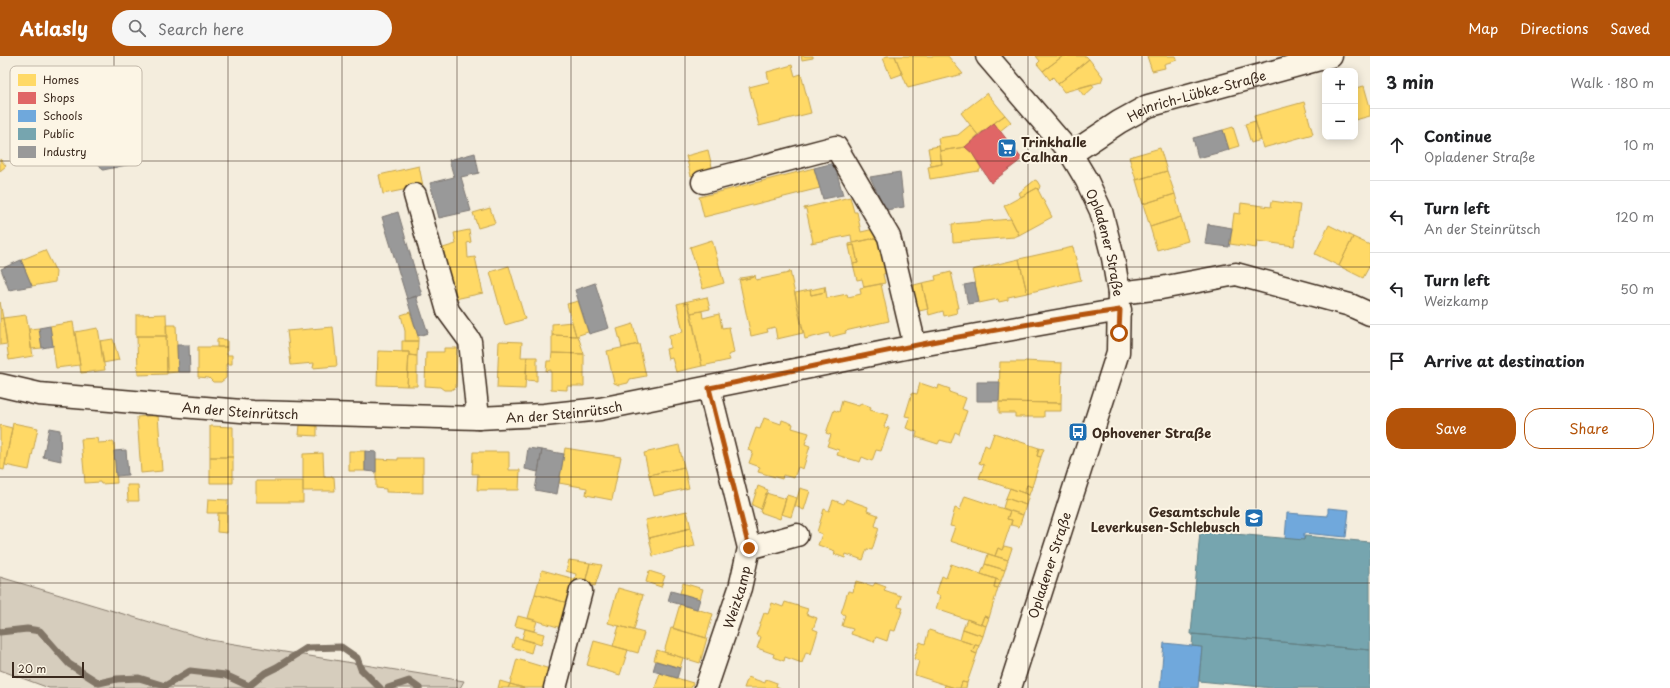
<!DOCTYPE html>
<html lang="en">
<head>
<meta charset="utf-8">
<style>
	:root { --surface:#fff; --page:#f6f6f6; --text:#202124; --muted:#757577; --line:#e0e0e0; --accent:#b45309 }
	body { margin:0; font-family:"Playpen Sans",sans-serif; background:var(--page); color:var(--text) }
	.controls { position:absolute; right:12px; top:12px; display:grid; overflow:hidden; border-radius:8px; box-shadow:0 2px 10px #0003 }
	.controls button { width:36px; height:36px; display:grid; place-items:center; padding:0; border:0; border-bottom:1px solid var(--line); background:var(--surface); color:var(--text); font:20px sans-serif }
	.scale { position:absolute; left:12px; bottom:10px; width:72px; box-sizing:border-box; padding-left:4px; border:2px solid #3b2a1e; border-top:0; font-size:11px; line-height:14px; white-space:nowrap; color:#3b2a1e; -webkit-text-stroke:3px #fcf5e5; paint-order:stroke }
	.stop { position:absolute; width:12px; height:12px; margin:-9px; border:3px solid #b45309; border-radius:50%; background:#fff }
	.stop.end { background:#b45309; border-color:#fff; box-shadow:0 1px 4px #0008 }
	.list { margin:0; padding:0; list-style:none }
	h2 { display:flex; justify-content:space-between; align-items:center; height:52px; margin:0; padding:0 16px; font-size:17px }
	h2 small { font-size:13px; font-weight:400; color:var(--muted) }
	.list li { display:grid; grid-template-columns:26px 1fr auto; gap:12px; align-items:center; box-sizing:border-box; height:72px; padding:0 16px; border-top:1px solid var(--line) }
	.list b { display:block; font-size:15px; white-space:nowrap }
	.list p { margin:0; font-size:13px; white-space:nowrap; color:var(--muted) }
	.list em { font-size:13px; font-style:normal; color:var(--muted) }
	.actions { display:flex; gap:8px; padding:12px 16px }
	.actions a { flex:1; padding:9px 0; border:1px solid var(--accent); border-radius:16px; text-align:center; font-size:14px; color:var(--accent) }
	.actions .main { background:var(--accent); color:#fff }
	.icon { flex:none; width:22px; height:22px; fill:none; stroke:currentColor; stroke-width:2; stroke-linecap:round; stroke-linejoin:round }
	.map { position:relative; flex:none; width:1370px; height:632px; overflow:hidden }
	header { display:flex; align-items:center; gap:24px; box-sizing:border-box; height:56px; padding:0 20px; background:var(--accent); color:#fff }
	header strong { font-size:19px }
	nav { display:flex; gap:22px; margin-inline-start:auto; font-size:14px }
	.search { width:280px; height:36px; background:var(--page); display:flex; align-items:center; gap:10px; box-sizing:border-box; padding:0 14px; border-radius:22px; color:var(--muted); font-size:15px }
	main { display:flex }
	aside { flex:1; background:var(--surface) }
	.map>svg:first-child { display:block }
</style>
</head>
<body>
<header>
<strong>Atlasly</strong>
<div class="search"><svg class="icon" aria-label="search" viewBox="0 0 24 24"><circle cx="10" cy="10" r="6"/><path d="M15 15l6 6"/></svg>Search here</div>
<nav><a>Map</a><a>Directions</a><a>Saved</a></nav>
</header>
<main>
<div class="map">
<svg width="1370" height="632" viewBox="0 0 1370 632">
	<rect width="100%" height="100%" fill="#f4eddd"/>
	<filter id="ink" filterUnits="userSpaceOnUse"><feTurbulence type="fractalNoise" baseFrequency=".025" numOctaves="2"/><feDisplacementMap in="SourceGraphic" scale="8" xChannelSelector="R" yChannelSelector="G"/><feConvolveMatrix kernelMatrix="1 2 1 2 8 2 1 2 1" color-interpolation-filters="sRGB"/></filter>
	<g filter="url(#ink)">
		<path fill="#d6cdbd" stroke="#887c6e" d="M0,521L210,584L464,625L460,632H49L0,614Z"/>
		<path fill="#ffd966" stroke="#c4a450" d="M801,0H813V2L802,4Z
			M887,0H895L902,18L891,22L883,2Z
			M895,0H948L963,18L908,32Z
			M1036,0H1063L1043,15L1037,8L1040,5Z
			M1063,0H1086L1089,3L1058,28L1053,21L1050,24L1043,15Z
			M1147,0H1176L1177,4L1164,8L1165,12L1152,15Z
			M1089,3L1103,21L1101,26L1064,36L1058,28Z
			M792,9L795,20L801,18L811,57L759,70L749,31L769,26L767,16Z
			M1092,28L1094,31L1084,40L1078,32Z
			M1364,30L1370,51V60L1355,64V32Z
			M987,37L1005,59L978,79L961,57Z
			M1304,46L1313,78L1263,92L1254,60Z
			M1005,59L1011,66L1000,75L994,67Z
			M1255,65L1261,84L1251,87L1245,68Z
			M970,69L978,79L965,91L940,95L938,82L958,79Z
			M1233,71L1239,90L1229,93L1223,74Z
			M939,90L942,108L931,110L928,92Z
			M965,91L972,97L981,112L979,115L930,123L928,111L942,108L940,95Z
			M1160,92L1167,115L1136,124L1129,101Z
			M708,94L713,115L691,120L686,100Z
			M0,103L6,110L0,115Z
			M419,110L423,130L383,138L379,119Z
			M814,112L820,132L704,161L699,141Z
			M1167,115L1175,138L1143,148L1136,124Z
			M1035,124L1037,125L1040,130L1039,133L1038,134L1037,132L1021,141L1019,137Z
			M1037,132L1052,161L1019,179L1004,150Z
			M1175,138L1181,161L1150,171L1143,148Z
			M850,141L854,156H857L861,176L874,173L876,182L852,187L851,179L811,187V186H813L806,153H804V152Z
			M1272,145L1300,149L1294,190L1257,185L1256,192L1230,188L1234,157L1240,158L1241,147L1271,151Z
			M490,152L495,167L478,172L473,157Z
			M1181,161L1188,185L1157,194L1150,171Z
			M1011,163L1019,179L1014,181L953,186L952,168Z
			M1329,169L1353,181L1339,210L1315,198Z
			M469,174L471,186L467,187L468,202L475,201L483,237L455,243L443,192L456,188L454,177Z
			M880,181L888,217L883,218L885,227L864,231L862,223L857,224L853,208L858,207L854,189L849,190V188Z
			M1353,181L1370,189V209L1363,222L1339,210Z
			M712,184L724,227L703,233L690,191Z
			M854,189L858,207L853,208L849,190Z
			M1073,191L1081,224L1027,237L1019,203Z
			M45,194L56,216L55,226L32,230L21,204Z
			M1019,203L1027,237L1008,241V244L999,246L998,243L979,247L972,214Z
			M509,210L525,263L505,269L490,216Z
			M789,215H790L803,277L777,283L775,271L767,273L768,276L751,280L739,223L741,224L754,221L755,219L756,224L789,217Z
			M951,216L959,252H956L957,257L944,260L943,255L929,259L922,227L936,224L935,220Z
			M753,220L754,221L741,224L740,222Z
			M922,227L928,253L915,256L910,230Z
			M881,228L889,265L845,275L846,277L830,281L829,277L805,283L795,237L810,234L811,239L825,236V230L827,242L847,238L848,241L861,238L860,232Z
			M824,231L825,236L811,239L810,234Z
			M707,241L710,253L691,257L688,247L684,248V246Z
			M578,245L588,276L576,280L567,248Z
			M0,246L3,262L0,263Z
			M684,246V248L688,247L702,310L676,316L672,302L668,303L666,293L670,292L669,279L683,276L677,248Z
			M702,255L703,262L719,258L722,272L729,271L734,297L728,299L730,304L702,310L691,257Z
			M410,256L418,280V285H405V275L401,259Z
			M166,258L167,282L166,280H137L136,282V259Z
			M26,259L33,300L9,304L3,262Z
			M3,262L7,288L0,289V263Z
			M73,266L80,309L56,312L50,270Z
			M572,266L576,280L552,279V268Z
			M633,268L638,288L622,292L617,273Z
			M166,269H176L178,316L167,317Z
			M333,271L337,310L313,312L314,307L291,309L287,275Z
			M39,272L42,292L31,293L29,273Z
			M98,272L105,314L81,317L75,276Z
			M552,279L578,280L584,298L552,297Z
			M137,280H166L167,318L138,319Z
			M113,283L119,304L103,307L100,285Z
			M217,283L227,284V291H217Z
			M402,285H418L417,300L409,299V296H402Z
			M499,285L522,286L521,301H527L525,333L497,332Z
			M639,288L646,320L630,323L628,327L619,329L614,327L607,295Z
			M198,291H227V299H232V308H226V322L221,326H213L209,322L198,321Z
			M444,292H457L456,331L451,334H444L440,331L425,330L426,296H444Z
			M378,295L409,296L407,330L377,329Z
			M552,297L584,298V330H567V334L551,333V314L546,315L547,305H551Z
			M409,299L417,300V330H407Z
			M527,301H537V325L526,324Z
			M1025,305L1062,307L1061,347L999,346L1000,306H1024Z
			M920,327L938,333L939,329L950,333L949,336L966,342L962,353L967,355L959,378L955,376L951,387L940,384L938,388L916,381L917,376L906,372L910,361L905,360L912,337L917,338Z
			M842,345L859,350L861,347L871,351L870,354L888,359L884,371L889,372L881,395L876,394L872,405L862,401L860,406L837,399L839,394L827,390L831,379L826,377L834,354L839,356Z
			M999,346L1061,347V355H1044V361H1015V357H999Z
			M158,359L162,415L141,417L137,361Z
			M764,362L781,368L782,364L793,368L792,372L809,377L805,388L810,390L803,413L798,411L794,422L783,419L782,423L758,416L760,411L749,407L753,396L748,394L756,372L760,373Z
			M13,367L38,372L29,414L5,409Z
			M0,369L12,372L4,414L0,413Z
			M300,369L317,370V380L299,379Z
			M210,370L233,371V401H210Z
			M994,377L1039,392L1037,400L1041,401L1032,431L1027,429L1024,437L979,422L984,409L979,407L985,389L989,391Z
			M97,382L98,387L114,386L117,427L101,428L100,426L85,427L81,383Z
			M679,389L684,411L649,419L644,397Z
			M565,392L621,401L612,444L586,439L587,432L559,427Z
			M1039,392L1044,393L1041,401L1037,400Z
			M349,395H365V415H349Z
			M473,396H509V414H520L519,434H477L478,418H472Z
			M323,397L324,421H334L335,435H303V398Z
			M210,401H233V427H210Z
			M398,402H423V437L386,436V433L376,432V403L398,404Z
			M684,411L689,432L654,440L649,419Z
			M256,425H303V446H256Z
			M127,429H138L139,445H128Z
			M1027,429L1032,431L1029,439L1024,437Z
			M758,430L768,434L761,453L752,449Z
			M800,432L810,435L804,454L795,450Z
			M1010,432L1029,439L1026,449L1006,442Z
			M766,437L786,443L780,463L760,456Z
			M787,439L797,442L791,461L781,458Z
			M965,440L1010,455L1007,463L1012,464L1002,494L998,492L995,500L950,485L955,471L950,470L955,452L960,454Z
			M1006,442L1026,449L1023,459L1003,452Z
			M208,443L228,444L227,457H207Z
			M846,443L868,451L867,455L878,459L875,470L879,472L872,494L867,493L863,504L846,498L845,502L834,498L835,495L818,489L822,478L817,476L824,453L829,455L833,444L844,448Z
			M687,455L691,472L649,482L645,464Z
			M1010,455L1023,459L1019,471L1011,469L1012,464L1007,463Z
			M218,457H227V477L217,476Z
			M691,472L695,490L653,500L649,482Z
			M1004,490L1012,492L1008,504L995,500L998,492L1002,494Z
			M988,498L1008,504L1005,514L985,508Z
			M569,504L590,507L585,527L575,524L576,518L566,515Z
			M590,507L602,509L595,530L585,527Z
			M951,508L996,523L994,531L998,532L989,562L984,560L981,568L936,553L940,540L936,538L942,520L946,522Z
			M985,508L1005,514L1001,525L981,518Z
			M542,514L575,523L568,547L535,538Z
			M649,515L665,520L661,531L646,526Z
			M996,523L1001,525L998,532L994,531Z
			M856,525L873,530L875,527L886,531L884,534L901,540L898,551L903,552L895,575L890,574L887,585L876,581L874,586L851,578L853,573L842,570L845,559L841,557L848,535L853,536Z
			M683,527L703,533L700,543L680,537Z
			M618,532L643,539L634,574L608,567Z
			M535,538L568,547L561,572L528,562Z
			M785,546L808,553L806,558L817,562L813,573L818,575L811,598L806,596L802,607L785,601L784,605L773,601L774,598L757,592L761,581L756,579L764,557L768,558L772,547L783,551Z
			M680,548L713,558L706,582L673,572Z
			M518,560L537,565L534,575L515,570Z
			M984,560L989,562L986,570L981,568Z
			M967,563L986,570L983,580L963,573Z
			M619,570L644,577L638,597L613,590Z
			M671,572L707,582L700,607L664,596Z
			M525,573L544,578L541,589L522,583Z
			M963,573L983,580L979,590L960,584Z
			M929,574L975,589L972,596L977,598L967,627L962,626L960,632H955L915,619L919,605L914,603L920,586L925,588Z
			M515,581L534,586L531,597L512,591Z
			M594,585L628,594L620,619L587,609Z
			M975,589L979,590L977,598L972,596Z
			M657,594L683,602L680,612L654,604Z
			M517,603L550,613L544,632H524L510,628Z
			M660,617L693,627L691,632H655Z
			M748,621L765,627L766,623L777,627L776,630L780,632H744Z
			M500,625L510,628L508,632H498Z
			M962,626L967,627L966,632H960Z
			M510,628L524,632H508Z
			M945,629L955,632H944Z"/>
		<path fill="#e06666" stroke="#ae5450" d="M994,67L1022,103L991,127L972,97L965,91Z"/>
		<path fill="#6fa8dc" stroke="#5f82a3" d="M1328,452L1349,454L1346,481L1304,477V484L1285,483L1287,457L1328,460Z
			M1164,587L1202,591L1198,632H1160Z"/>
		<path fill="#76a5af" stroke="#648084" d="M1200,475L1304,484L1305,480L1370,486V594L1191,578Z
			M1193,578L1370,594V632H1273L1199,625L1202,591L1192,590Z"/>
		<path fill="#999" stroke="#7d7874" d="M1223,74L1229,94L1198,102L1193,82Z
			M117,79L136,107L103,114L96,104L85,107L82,94L96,85L100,91Z
			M475,97L479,117L461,121L471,155L439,162L430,127L454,121L449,104Z
			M834,107L843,139L823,143L814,112Z
			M900,116L904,151L886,154L870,121Z
			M398,156L422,239L407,243L382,161Z
			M1208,168L1232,172L1229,191L1205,188Z
			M21,204L32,230L9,234L1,213Z
			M595,227L609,272L589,278L575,234Z
			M975,227L979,246L968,248L964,229Z
			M416,240L428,277L418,280L407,243Z
			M50,270L53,290L42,292L39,272Z
			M177,289H189L190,316H178Z
			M977,326H1000L999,345H977Z
			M49,372L60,374L61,405L43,401Z
			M528,392L542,394L538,416L525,413Z
			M126,394L128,419L116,420L114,395Z
			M542,394L564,398L557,438L535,434Z
			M365,395L376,396V416L365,415Z
			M671,535L700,543L697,553L668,545Z
			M656,605L680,612L677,622L653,615Z"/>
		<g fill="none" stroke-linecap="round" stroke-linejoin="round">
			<path stroke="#817466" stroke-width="7" d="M0,576L27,573L40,575L69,608L99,627L117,623L139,622L165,630L190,615L225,619L249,630L265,617L277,611L307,592L341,591L357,602L361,613L380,632
				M388,632L409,625L419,632"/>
			<defs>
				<g id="minor">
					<path id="s1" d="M987,0L1071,98L1087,125L1101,155L1113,202L1119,237L1118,296L1010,632"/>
					<path id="s2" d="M1071,98L1119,66L1148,50L1331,0"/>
					<path d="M703,126L836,91L889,181L915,290"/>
					<path d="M415,139L448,255L470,285L478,362"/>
					<path d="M1119,237L1161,232L1236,218L1350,249L1370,258"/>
					<path id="s3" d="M0,329L39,338L253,356L478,362L544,359L600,353L915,290L1120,254"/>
					<path d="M749,492L797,479"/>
					<path d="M555,632L581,535"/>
					<path id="s4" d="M706,632L740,532L749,492L709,332"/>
				</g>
			</defs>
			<use href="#minor" stroke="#3b2a1e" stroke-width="25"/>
			<use href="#minor" stroke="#fcf5e5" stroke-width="22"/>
		</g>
	</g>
	<g fill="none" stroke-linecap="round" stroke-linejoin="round" filter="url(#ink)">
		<path stroke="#b45309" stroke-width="5" d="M749,492L709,332C845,304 982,273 1120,254L1119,277"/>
	</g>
	<path fill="none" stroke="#3b2a1e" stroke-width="1" stroke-opacity="0.55" d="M114,0V632M228,0V632M342,0V632M457,0V632M571,0V632M685,0V632M799,0V632M913,0V632M1028,0V632M1142,0V632M1256,0V632M0,105H1370M0,211H1370M0,316H1370M0,421H1370M0,527H1370"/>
	<defs>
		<symbol id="supermarket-square" viewBox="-11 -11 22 22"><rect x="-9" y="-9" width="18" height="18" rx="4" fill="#1f6fb2" stroke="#fcf5e5"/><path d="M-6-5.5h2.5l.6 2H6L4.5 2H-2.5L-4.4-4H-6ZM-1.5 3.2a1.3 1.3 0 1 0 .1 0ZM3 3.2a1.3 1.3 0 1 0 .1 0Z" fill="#fff"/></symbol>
		<symbol id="bus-square" viewBox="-11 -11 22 22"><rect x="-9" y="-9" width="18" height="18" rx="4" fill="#1f6fb2" stroke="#fcf5e5"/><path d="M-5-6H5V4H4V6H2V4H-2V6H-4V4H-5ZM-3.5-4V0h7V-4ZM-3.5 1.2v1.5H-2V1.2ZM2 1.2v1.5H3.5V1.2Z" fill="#fff"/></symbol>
		<symbol id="school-square" viewBox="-11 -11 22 22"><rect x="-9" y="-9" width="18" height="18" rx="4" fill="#1f6fb2" stroke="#fcf5e5"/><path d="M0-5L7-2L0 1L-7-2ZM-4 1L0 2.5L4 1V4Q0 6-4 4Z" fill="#fff"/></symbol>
	</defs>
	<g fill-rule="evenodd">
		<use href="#supermarket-square" x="996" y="81" width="22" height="22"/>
		<use href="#bus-square" x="1067" y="365" width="22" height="22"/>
		<use href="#school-square" x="1243" y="451" width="22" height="22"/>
	</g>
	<g text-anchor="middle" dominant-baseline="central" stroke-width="4" stroke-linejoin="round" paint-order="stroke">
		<g font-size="13" fill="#3b2a1e" stroke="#fcf5e5">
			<text stroke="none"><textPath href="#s2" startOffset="140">Heinrich-Lübke-Straße</textPath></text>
			<text stroke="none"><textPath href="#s1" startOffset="225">Opladener Straße</textPath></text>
			<text stroke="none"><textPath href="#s3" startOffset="242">An der Steinrütsch</textPath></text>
			<text stroke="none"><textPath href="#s3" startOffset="566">An der Steinrütsch</textPath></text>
			<text transform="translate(1049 509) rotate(-72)">Opladener Straße</text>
			<text stroke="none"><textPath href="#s4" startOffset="96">Weizkamp</textPath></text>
		</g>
		<g font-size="13" font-weight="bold" fill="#3b2a1e" stroke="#fcf5e5" text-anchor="start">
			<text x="1021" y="85">Trinkhalle<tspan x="1021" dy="15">Calhan</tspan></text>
			<text x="1092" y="376">Ophovener Straße</text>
			<text x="1240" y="455" text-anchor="end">Gesamtschule<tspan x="1240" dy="15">Leverkusen-Schlebusch</tspan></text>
		</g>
	</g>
	<rect x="10" y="10" width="132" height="100" rx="6" fill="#fcf5e5" stroke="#c2b8a9" stroke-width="1"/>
	<rect x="18" y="18" width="18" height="12" fill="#ffd966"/>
	<rect x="18" y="36" width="18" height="12" fill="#e06666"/>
	<rect x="18" y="54" width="18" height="12" fill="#6fa8dc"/>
	<rect x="18" y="72" width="18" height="12" fill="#76a5af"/>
	<rect x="18" y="90" width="18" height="12" fill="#999"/>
	<g font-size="11" fill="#3b2a1e">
		<text x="43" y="28">Homes</text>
		<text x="43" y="46">Shops</text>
		<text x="43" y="64">Schools</text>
		<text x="43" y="82">Public</text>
		<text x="43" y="100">Industry</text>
	</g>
</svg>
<div class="controls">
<button>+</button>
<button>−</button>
</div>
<div class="scale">20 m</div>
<div class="stop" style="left:1119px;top:277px"></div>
<div class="stop end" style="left:749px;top:492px"></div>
</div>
<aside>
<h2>3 min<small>Walk · 180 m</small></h2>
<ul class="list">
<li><svg class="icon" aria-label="ahead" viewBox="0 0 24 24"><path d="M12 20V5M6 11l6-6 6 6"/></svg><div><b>Continue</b><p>Opladener Straße</p></div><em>10 m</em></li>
<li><svg class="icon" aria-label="left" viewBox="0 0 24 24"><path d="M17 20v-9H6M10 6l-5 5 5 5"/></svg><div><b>Turn left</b><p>An der Steinrütsch</p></div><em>120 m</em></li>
<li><svg class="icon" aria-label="left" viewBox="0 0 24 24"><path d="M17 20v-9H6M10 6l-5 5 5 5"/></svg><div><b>Turn left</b><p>Weizkamp</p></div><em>50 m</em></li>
<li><svg class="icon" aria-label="arrive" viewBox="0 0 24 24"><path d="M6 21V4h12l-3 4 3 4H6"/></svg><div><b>Arrive at destination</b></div></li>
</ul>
<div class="actions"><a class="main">Save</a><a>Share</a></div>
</aside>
</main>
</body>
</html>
